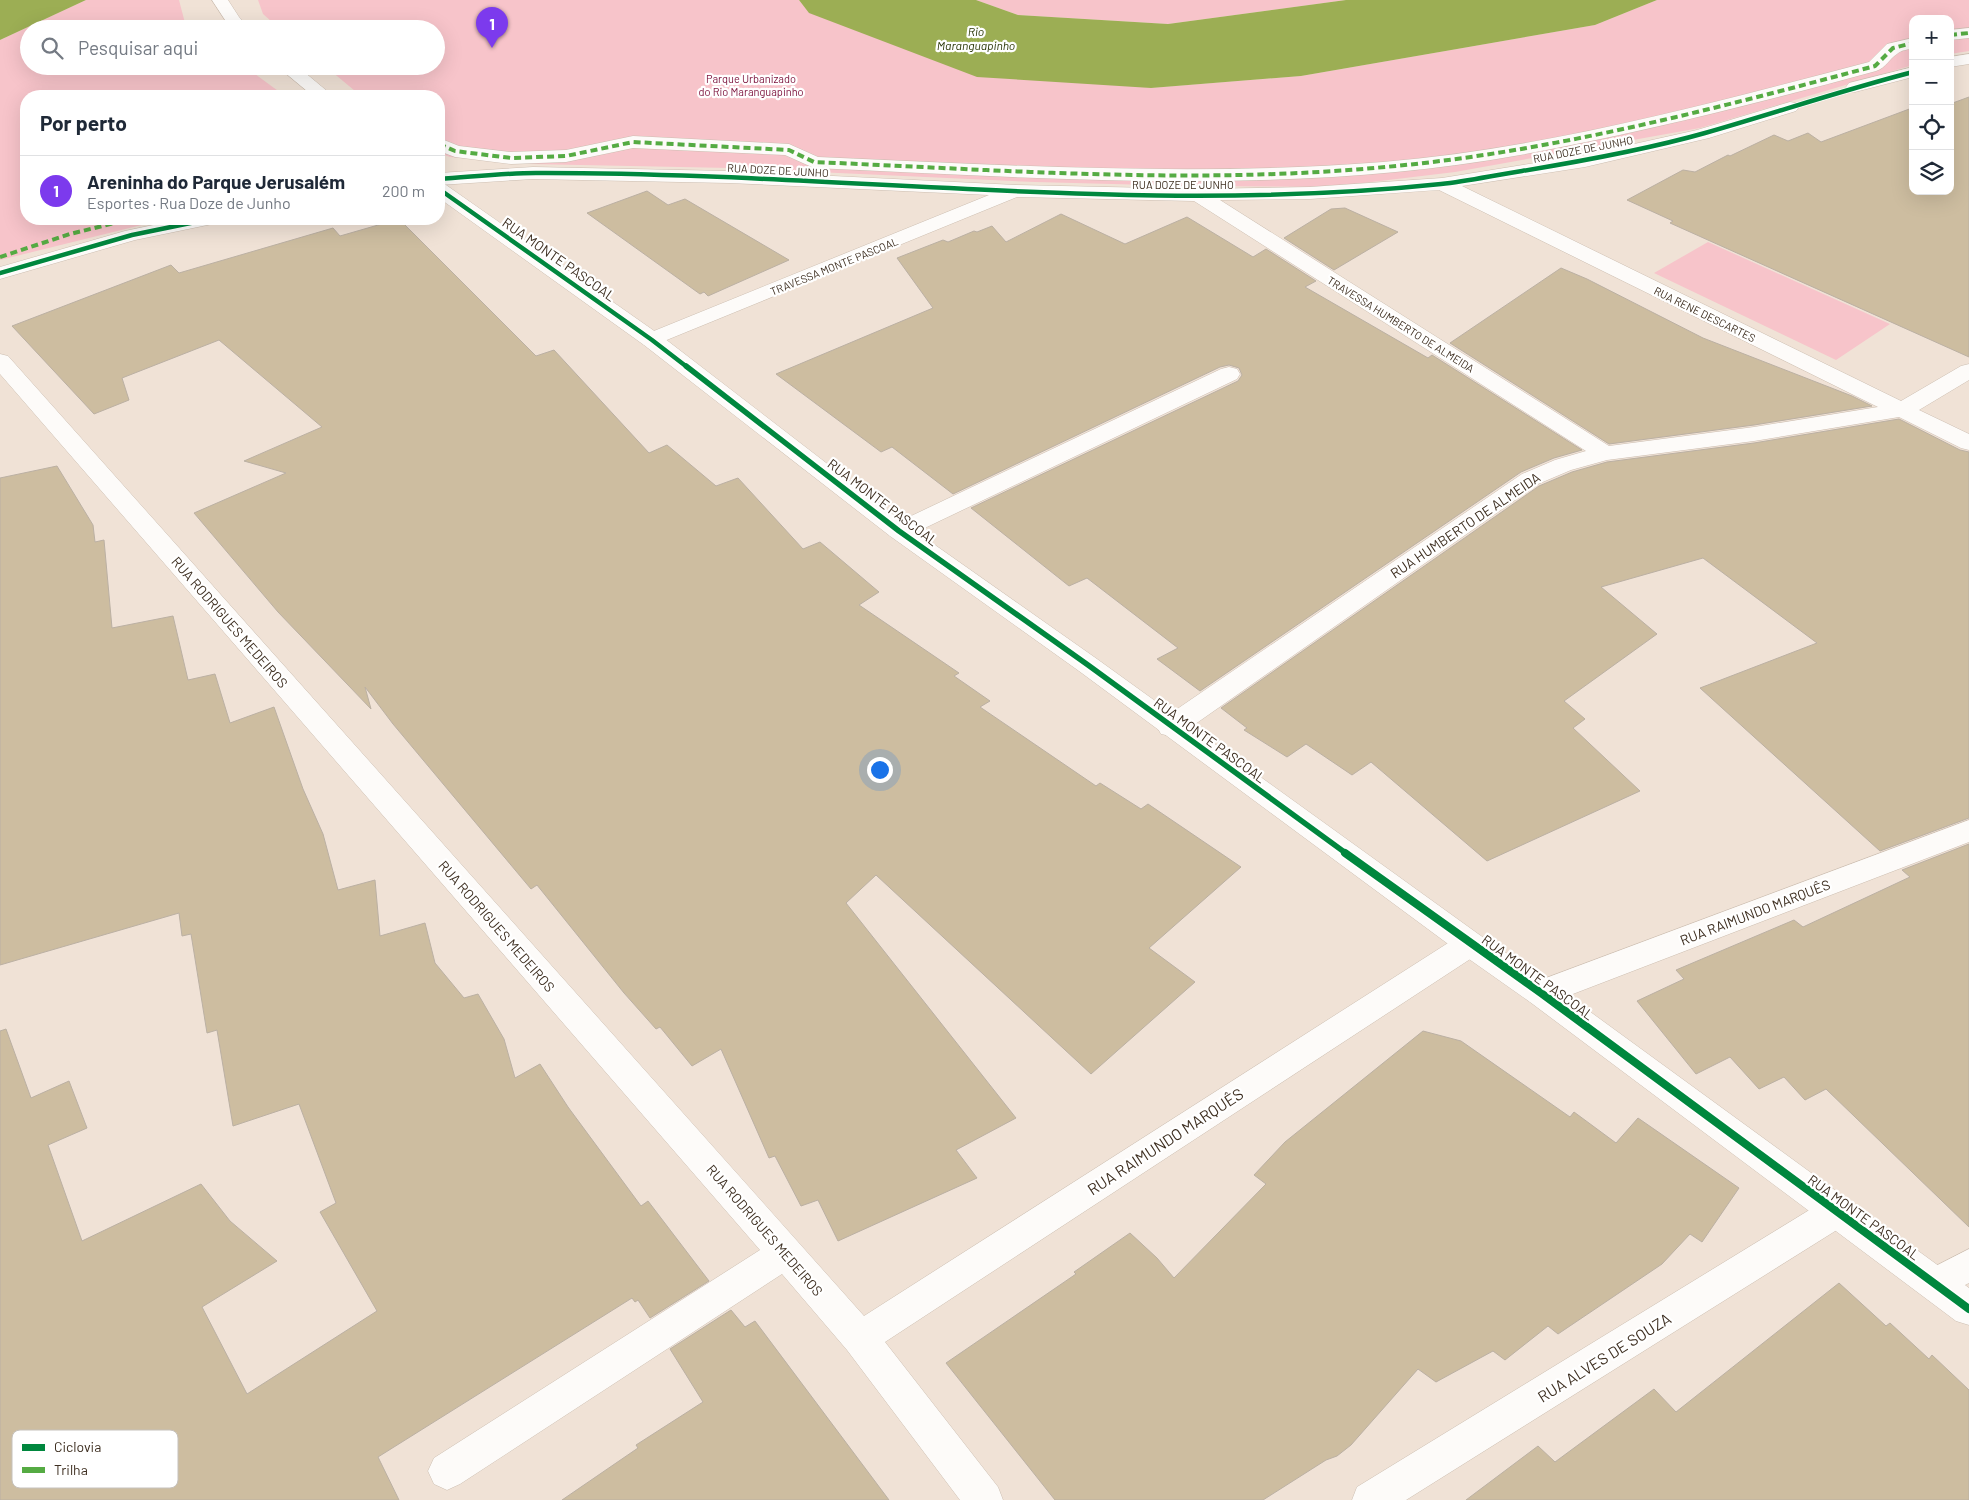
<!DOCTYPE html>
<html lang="pt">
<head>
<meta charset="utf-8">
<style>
	:root { --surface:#fff; --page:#f2f2f3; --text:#1f2937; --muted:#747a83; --line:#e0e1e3; --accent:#7c3aed }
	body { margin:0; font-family:Barlow,sans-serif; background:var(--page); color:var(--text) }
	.controls { position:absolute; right:15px; top:15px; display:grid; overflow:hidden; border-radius:10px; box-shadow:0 5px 20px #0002 }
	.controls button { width:45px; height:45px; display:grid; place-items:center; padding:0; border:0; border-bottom:1px solid var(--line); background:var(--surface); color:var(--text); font:25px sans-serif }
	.you { position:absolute; left:879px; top:769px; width:18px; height:18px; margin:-12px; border:4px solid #fff; border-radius:50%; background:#1a73e8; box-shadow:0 0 0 8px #1a73e833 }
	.badge { display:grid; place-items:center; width:32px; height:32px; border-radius:50%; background:var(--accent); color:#fff; font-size:16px; font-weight:700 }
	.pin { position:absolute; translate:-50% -41px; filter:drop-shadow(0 1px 2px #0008) }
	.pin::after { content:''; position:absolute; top:26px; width:18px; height:15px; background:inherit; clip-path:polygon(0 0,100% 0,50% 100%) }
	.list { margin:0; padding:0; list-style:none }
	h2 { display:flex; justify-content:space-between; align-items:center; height:65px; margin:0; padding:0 20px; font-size:21px }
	h2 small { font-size:16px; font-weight:400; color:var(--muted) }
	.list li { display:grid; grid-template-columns:32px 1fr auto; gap:15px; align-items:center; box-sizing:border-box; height:70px; padding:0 20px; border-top:1px solid var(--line) }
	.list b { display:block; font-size:19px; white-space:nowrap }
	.list p { margin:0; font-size:16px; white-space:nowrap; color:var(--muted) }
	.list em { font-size:16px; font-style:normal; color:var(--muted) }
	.icon { flex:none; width:28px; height:28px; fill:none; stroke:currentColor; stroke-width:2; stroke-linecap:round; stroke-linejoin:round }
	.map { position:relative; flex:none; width:1969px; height:1500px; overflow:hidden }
	.search { position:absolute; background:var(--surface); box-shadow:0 5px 20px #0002; left:20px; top:20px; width:425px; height:55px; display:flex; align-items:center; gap:12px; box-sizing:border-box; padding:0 18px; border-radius:28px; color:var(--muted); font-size:19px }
	.panel { position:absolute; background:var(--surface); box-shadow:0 5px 20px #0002; left:20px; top:90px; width:425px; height:135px; border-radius:20px }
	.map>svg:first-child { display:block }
</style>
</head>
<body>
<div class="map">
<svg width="1969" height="1500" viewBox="0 0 1969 1500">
	<rect width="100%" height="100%" fill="#f0e2d6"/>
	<path fill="#f7c4ca" d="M86,0H179L185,23L193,29H29V66H244L285,96H26V219H166L0,260V40Z
		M258,0H799L810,13L1150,88L1301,76L1457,49L1595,25L1657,0H1969V51L1950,54V19H1913V65L1700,128L1455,172L1330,187L1189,186L1035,182L730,168L530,164L450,157L439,153V96H361L325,66H436V29H280L263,14Z
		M976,0H1346L1168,24L1018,15Z
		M1708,242L1890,324L1836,360L1654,273Z"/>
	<path fill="#9cae54" d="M0,0H86L0,40Z
		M799,0H976L1018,15L1168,24L1346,0H1657L1595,25L1457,49L1301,76L1151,88L977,77L809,13Z"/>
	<path fill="#cdbda0" stroke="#bbb0a3" d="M1969,97V357L1670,223L1673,221L1627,200L1683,170L1695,172L1728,155L1730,156L1774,135L1788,141L1808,133L1821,142L1912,108L1913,191H1950V104Z
		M647,191L668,205L685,199L789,260L708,296L704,292L700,294L587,213Z
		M1345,208L1398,232L1334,270L1284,238L1331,209Z
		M1061,214L1125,244L1187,217L1253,257L1266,249L1316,281L1305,287L1428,358L1432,355L1582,450L1554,458L1521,472L1200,691L1157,659L1178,648L1087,578L1069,586L971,508L1238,381L1242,375L1239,368L1229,365L1220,367L953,494L892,447L881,452L776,374L933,308L897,258L943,240L948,242L974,231L977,232L992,226L1006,242Z
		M399,219L536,356L554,350L649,453L667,445L716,486L738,478L803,549L820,542L879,592L859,605L959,673L954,676L990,701L980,707L1096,786L1100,783L1141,809L1148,804L1241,867L1149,948L1195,982L1091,1074L876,875L846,903L1016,1118L956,1150L977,1178L838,1241L818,1200L801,1206L775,1156L769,1158L721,1049L692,1066L660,1027L656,1029L624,993L537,885L531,889L393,724L365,687L371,709L278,612L194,513L286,473L244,461L322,427L219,340L122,378L129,400L94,414L12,326L171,265L179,273L333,228L340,236Z
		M1561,268L1587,279L1703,338L1852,396L1872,406L1754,425L1609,444L1450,343Z
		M1899,419L1960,450L1969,452V818L1880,851L1700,688L1817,643L1703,558L1601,587L1657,634L1564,701L1585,719L1573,728L1640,791L1487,861L1371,762L1352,775L1306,744L1287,757L1244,730L1247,728L1221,708L1539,486L1572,472L1607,462L1754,443Z
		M57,466L93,525L95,542L104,540L112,628L173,616L188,680L215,674L230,723L274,707L303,789L323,834L338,890L375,880L380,936L425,923L435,963L464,998L478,994L504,1039L515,1078L540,1064L568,1107L641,1206L648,1201L709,1281L650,1318L638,1300L635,1302L632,1298L378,1457L399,1500H0V1031L6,1029L31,1098L69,1081L87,1128L48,1145L82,1241L201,1184L230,1221L277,1261L202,1307L247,1394L377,1311L320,1212L336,1203L299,1104L233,1126L217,1030L207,1033L191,934L182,936L179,913L0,965V478Z
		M1969,844V1227L1826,1089L1805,1100L1784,1077L1759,1089L1730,1057L1696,1074L1637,1001L1684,979L1676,970L1794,920L1803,927L1910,877L1902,870Z
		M1423,1031L1461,1041L1570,1117L1574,1112L1616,1143L1638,1118L1739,1188L1702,1242L1690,1234L1662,1264L1558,1334L1548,1326L1505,1360L1493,1351L1436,1382L1418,1369L1351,1445L1337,1456L1326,1460L1263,1500H1055L946,1363L1076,1274L1074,1272L1130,1233L1157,1258L1174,1278L1266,1184L1254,1175L1285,1142Z
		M1839,1283L1886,1326L1890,1323L1929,1359L1932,1355L1969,1390V1500H1466L1538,1446L1555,1462L1654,1389L1676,1412Z
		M731,1310L745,1327L755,1321L889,1500H562L638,1448L636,1445L703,1402L670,1349Z"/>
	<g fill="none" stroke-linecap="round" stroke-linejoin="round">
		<defs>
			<path id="street" d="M1969,28V38L1950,40V30Z
				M1913,38V48C1907,50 1901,50 1897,54C1889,59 1886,68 1876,71C1759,103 1640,133 1520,155C1288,197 1049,178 814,168L785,155L633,148L566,162L511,164L455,157L439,151V138L459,146L511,152L566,150L633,136L789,144L818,157C1006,165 1195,177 1383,162C1548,148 1709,104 1869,62L1887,44Z
				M1969,54V64L1950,67V57Z
				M1913,67V77L1855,92L1849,91L1846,87L1849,83Z
				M1790,102L1796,103L1799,107L1796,111L1709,138L1585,167L1462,186L1901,401L1961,366L1969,364V380L1919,410L1969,434V450L1961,448L1899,417L1754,441L1607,460L1571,470L1538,484L1181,734L1171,736L1161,734L1157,727L1161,720L1522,474L1555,460L1586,451L1194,201L1017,197L652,346L644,345L641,340L644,335L989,195L729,183L533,179L439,185V173L533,167L729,171L1016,185L1198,189L1310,187L1442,178L1585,155L1697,130ZM1439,190L1878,407L1754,427L1609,446L1220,200L1310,199Z
				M182,219H220L217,223L135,240L0,279V267L125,231Z
				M0,354L8,356L864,1316L1459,936L1470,932L1481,936L1485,944L1481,952L885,1342L998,1487L1003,1500H960L847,1350L782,1274L460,1484L447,1490L434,1484L428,1471L434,1458L760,1250L0,374Z
				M1229,367L1237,369L1240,374L1237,379L908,536L899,539L890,536L887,531L890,526L1221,369Z
				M1969,820V842L1552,1002L1541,1005L1530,1002L1525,993L1530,984Z
				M1836,1197L1848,1201L1853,1212L1848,1223L1406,1500H1352L1357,1487L1824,1201Z
				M1969,1249V1283L1935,1300L1922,1295L1917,1284L1922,1273Z"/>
			<path id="secondary" d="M212,0H228L239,17L249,29H231Z
				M277,66H297L333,96H313Z
				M439,183L446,185L660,335L908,526L1097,659L1481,936L1552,984L1969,1288V1325L1956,1321L1530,1002L1459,952L1079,671L890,536L644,345L439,198Z"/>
		</defs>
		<use href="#street" stroke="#ccbeb1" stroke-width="1"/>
		<use href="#secondary" stroke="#ccbeb1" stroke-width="1"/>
		<use href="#street" fill="#fdfbf9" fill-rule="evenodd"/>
		<use href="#secondary" fill="#fdfbf9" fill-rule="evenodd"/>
		<path stroke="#55ab43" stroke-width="4" stroke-dasharray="7 4" stroke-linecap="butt" d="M1950,35L1969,33
			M439,144L455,151L511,158L566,156L633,142L789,150L814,162C1004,170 1195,185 1385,167C1552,152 1714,109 1875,66L1893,48L1913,43
			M0,257L70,234L131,219"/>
		<defs>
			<path id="cycleway-far2" d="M439,179C471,177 504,173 536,173C837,172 1140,216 1441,184C1468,181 1495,175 1522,171C1583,161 1645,150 1705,133C1775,113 1843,90 1913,72
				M439,189L652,340L687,367
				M0,273L132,235L210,219"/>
			<path id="cycleway-far1" d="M686,366L899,531L1088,665L1347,854"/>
			<path id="cycleway" d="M1345,853L1541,993L1969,1309"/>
		</defs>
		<use href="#cycleway-far2" stroke="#fff" stroke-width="6"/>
		<use href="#cycleway-far1" stroke="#fff" stroke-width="9"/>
		<use href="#cycleway" stroke="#fff" stroke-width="11"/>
		<use href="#cycleway-far2" stroke="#00873e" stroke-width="4.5"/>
		<use href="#cycleway-far1" stroke="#00873e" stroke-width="5.5"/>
		<use href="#cycleway" stroke="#00873e" stroke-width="8"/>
	</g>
	<g text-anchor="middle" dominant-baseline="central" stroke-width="4.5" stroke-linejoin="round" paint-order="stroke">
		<g font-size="11" fill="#7b113b" stroke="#fff">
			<text x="751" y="78">Parque Urbanizado<tspan x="751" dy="13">do Rio Maranguapinho</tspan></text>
		</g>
		<g font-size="11" fill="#3e2f21" stroke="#fff">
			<text transform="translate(1583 149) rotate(-11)">RUA DOZE DE JUNHO</text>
			<text transform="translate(778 170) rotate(3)">RUA DOZE DE JUNHO</text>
			<text x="1183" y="184">RUA DOZE DE JUNHO</text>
			<text transform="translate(834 266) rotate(-22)">TRAVESSA MONTE PASCOAL</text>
			<text transform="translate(1705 314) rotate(26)">RUA RENE DESCARTES</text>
			<text transform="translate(1401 324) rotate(32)">TRAVESSA HUMBERTO DE ALMEIDA</text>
		</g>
		<g font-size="12" font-style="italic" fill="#293506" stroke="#fff">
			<text x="976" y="31">Rio<tspan x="976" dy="14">Maranguapinho</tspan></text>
		</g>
		<g font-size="14" fill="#3e2f21" stroke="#fff">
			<text transform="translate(559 259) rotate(35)">RUA MONTE PASCOAL</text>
			<text transform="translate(883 502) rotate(37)">RUA MONTE PASCOAL</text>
			<text transform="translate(1465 525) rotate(-34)">RUA HUMBERTO DE ALMEIDA</text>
			<text transform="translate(230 622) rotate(49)">RUA RODRIGUES MEDEIROS</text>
			<text transform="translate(1210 740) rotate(36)">RUA MONTE PASCOAL</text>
			<text transform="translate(1755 912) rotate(-21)">RUA RAIMUNDO MARQUÊS</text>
			<text transform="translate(497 926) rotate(49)">RUA RODRIGUES MEDEIROS</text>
			<text transform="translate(1538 977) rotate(36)">RUA MONTE PASCOAL</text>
			<text transform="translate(1864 1217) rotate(36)">RUA MONTE PASCOAL</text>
			<text transform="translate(765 1230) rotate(49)">RUA RODRIGUES MEDEIROS</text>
		</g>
		<g font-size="16" fill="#3e2f21" stroke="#fff">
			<text transform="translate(1165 1141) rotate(-33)">RUA RAIMUNDO MARQUÊS</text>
			<text transform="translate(1604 1357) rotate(-32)">RUA ALVES DE SOUZA</text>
		</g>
	</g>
	<rect x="12" y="1430" width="166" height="58" rx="8" fill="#fff" stroke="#c5c1bc" stroke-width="1"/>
	<rect x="22" y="1444" width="23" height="7" fill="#00873e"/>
	<rect x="22" y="1467" width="23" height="6" fill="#55ab43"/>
	<g font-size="14" fill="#3e2f21">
		<text x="54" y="1452">Ciclovia</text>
		<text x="54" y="1475">Trilha</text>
	</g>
</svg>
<div class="controls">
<button>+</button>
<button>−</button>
<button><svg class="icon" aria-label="locate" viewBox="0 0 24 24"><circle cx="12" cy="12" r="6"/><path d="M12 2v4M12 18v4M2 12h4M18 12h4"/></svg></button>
<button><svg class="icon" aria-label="layers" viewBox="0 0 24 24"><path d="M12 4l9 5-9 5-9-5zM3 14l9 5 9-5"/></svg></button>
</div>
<div class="you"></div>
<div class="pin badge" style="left:492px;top:48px">1</div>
<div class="search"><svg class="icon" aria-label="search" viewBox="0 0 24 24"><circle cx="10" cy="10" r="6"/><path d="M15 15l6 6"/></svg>Pesquisar aqui</div>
<section class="panel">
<h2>Por perto<small></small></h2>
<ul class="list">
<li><span class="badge">1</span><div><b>Areninha do Parque Jerusalém</b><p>Esportes · Rua Doze de Junho</p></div><em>200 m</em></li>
</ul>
</section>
</div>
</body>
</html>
